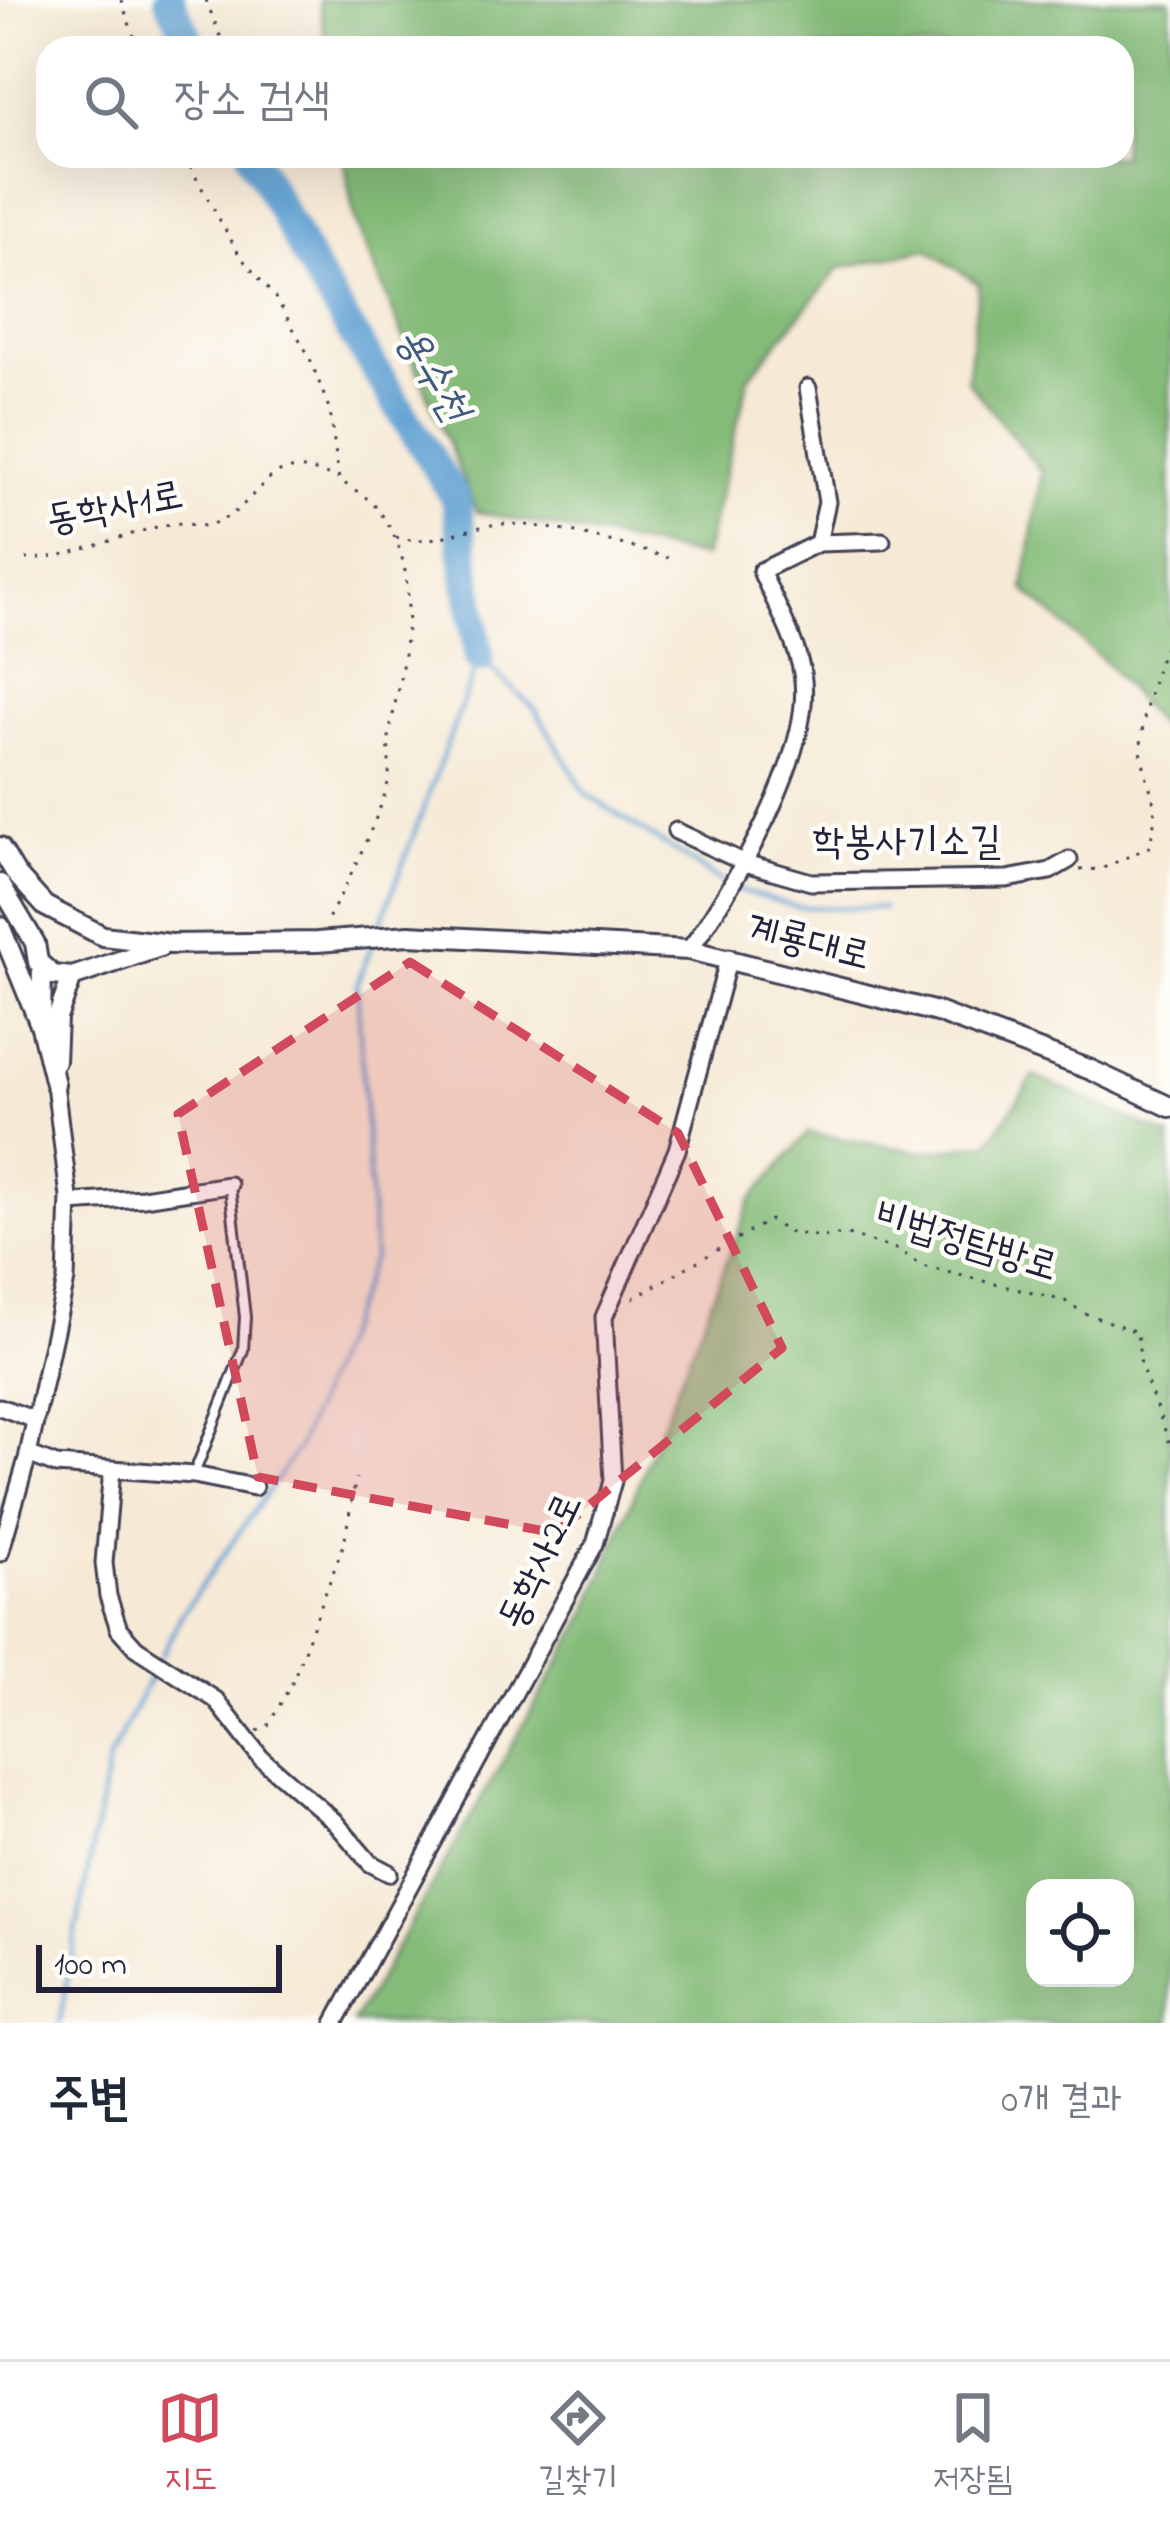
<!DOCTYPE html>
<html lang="ko">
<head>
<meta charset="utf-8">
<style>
	:root { --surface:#fff; --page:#f2f2f3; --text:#1f2937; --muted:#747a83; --line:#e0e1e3; --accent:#d1495b }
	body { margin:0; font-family:"Indie Flower","Poor Story",sans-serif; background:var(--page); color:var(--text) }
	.controls { position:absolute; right:36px; bottom:36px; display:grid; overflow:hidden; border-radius:24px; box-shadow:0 12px 48px #0002 }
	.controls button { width:108px; height:108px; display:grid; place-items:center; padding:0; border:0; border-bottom:3px solid var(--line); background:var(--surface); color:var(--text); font:60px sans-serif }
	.scale { position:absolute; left:36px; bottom:30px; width:246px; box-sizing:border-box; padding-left:12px; border:6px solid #22223b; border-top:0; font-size:33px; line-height:42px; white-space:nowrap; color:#22223b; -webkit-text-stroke:9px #fdfcf7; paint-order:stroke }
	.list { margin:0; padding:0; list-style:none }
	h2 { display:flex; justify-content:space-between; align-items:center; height:156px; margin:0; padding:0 48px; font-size:51px }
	h2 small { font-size:39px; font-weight:400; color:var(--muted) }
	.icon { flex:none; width:66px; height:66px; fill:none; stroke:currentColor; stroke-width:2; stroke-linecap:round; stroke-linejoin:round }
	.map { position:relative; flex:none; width:1170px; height:2023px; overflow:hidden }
	.search { position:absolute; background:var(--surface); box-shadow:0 12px 48px #0002; left:36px; right:36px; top:36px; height:132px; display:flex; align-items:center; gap:30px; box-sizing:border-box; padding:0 42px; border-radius:36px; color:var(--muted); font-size:45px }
	.sheet { height:336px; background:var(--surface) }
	nav { display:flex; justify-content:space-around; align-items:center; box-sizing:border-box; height:168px; border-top:3px solid var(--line); background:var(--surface); font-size:33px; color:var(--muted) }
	nav a { display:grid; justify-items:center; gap:6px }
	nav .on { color:var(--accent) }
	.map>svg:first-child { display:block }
</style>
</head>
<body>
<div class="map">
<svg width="1170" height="2023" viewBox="0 0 1170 2023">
	<rect width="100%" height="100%" fill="#fdfcf7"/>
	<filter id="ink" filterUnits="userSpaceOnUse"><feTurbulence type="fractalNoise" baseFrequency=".00833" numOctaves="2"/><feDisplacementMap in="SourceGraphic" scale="24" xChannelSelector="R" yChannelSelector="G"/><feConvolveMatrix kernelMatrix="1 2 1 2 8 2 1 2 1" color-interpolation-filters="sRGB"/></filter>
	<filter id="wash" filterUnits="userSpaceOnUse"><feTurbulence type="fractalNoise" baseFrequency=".004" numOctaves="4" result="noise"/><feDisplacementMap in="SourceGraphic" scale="48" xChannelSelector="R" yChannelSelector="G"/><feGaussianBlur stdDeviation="2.7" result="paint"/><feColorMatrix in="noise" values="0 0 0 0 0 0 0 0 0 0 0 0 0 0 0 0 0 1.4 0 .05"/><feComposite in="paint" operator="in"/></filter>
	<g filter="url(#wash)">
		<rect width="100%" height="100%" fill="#f6e9d5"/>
		<path fill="#84bb78" stroke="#536e5a" stroke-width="3" fill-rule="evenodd" d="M319,0H1170V739L1105,662L1024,589L1042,472L967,380L979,284L927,249L839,268L749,377L704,557L477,512L354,219L344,156H1122V48H327Z
			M1034,1076L1170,1137V2023H353L587,1614L751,1200L808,1133L924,1152L989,1143ZM1035,1888H1125V1978H1035Z"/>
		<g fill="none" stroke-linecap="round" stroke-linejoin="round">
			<path stroke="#60a1d3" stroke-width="4.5" d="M734,889L797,907L883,908
				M378,931L479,658L535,709L586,794L724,883
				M161,1656L182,1614L297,1450L374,1256L357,984L373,942
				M59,2023L109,1759L156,1666"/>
			<path stroke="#60a1d3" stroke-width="30" d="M169,0L194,48
				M252,156L318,278L456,499L479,658"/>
		</g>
	</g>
	<g filter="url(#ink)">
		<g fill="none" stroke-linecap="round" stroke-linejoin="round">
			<defs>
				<path id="service" d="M194,1474L243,1350L245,1317L230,1187"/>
				<path id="minor" d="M808,388L827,502L818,543
					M676,831L745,863L811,882L1007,879L1050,871L1069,860
					M689,950C733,889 816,748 802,673C796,639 775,603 761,571L818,543L882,541
					M69,1203L143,1198L229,1185
					M0,1407L35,1420
					M28,1454L56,1465L194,1475L254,1487
					M112,1469L104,1563L108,1596L119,1629L136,1648L216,1700L261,1758L335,1822L370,1863L389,1873
					M0,1553L27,1459L66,1280L69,1197L55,1084
					M335,2023L595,1544L613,1481L604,1317L677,1150L729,957"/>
				<path id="tertiary" d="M0,847L16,874L45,906L103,936L171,944L317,942L409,935L689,950L937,1012L1091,1070L1170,1107
					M0,884L35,943L38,962L53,975L72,977L160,947
					M0,926L41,1027L55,1084
					M41,1022L42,967
					M55,1061L57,1018L72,977"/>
			</defs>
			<use href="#service" stroke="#424052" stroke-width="14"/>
			<use href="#minor" stroke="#424052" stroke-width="21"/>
			<use href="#tertiary" stroke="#424052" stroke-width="24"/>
			<path stroke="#424052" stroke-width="3" stroke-dasharray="3 9" stroke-linecap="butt" d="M121,0L138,48
				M206,0L225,48
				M184,156L240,256L277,300L309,356L330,411L339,480C351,488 367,496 376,507C429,573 403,657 390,731C387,747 390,762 389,777C386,804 341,897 326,922
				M396,537C432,549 473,522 509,524C561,526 619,543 668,558
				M26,559C77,558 122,533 171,524C184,521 197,528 208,525C266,510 257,443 337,479
				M1080,870L1101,869L1149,847C1162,798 1150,801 1142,756C1137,730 1157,660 1170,637
				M633,1298L770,1220L787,1232L822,1237L844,1234L899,1250L922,1266L1065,1301L1084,1313L1137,1332L1141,1366L1170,1444
				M257,1731L268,1726L292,1683L344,1543L356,1478"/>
			<use href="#service" stroke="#fff" stroke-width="8"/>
			<use href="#minor" stroke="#fff" stroke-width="15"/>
			<use href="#tertiary" stroke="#fff" stroke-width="18"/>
		</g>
	</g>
	<path fill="#d1495b" fill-opacity="0.2" stroke="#d1495b" stroke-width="9" stroke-dasharray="24 15" stroke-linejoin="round" d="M410,962L678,1133L782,1348L555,1533L258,1477L178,1114Z"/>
	<g text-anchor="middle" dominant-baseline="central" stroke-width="9" stroke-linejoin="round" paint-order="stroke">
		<g font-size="39" fill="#22223b" stroke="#fdfcf7">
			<text transform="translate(115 509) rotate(-11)">동학사1로</text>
			<text x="907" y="843">학봉사기소길</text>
			<text transform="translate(808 944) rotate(14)">계룡대로</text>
			<text transform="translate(966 1243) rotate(17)">비법정탐방로</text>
			<text transform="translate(542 1562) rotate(-65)">동학사2로</text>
		</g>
		<g font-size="42" font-style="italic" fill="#3e5b7f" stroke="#fdfcf7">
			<text transform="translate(431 375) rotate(59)">용수천</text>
		</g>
	</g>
</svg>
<div class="controls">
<button><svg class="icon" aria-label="locate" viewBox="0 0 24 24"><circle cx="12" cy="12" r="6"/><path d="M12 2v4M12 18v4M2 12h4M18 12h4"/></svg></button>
</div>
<div class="scale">100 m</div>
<div class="search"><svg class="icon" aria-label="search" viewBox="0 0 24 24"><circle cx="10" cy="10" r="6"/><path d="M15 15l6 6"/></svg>장소 검색</div>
</div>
<section class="sheet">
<h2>주변<small>0개 결과</small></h2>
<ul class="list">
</ul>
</section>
<nav>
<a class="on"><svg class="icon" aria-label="map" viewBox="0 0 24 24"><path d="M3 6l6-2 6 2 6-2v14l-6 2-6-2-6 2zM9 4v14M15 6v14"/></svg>지도</a>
<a><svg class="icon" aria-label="directions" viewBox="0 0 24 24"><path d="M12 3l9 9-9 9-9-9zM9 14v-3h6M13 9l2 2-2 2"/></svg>길찾기</a>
<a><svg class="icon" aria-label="saved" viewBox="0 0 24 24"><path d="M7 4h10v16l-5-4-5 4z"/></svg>저장됨</a>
</nav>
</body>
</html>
